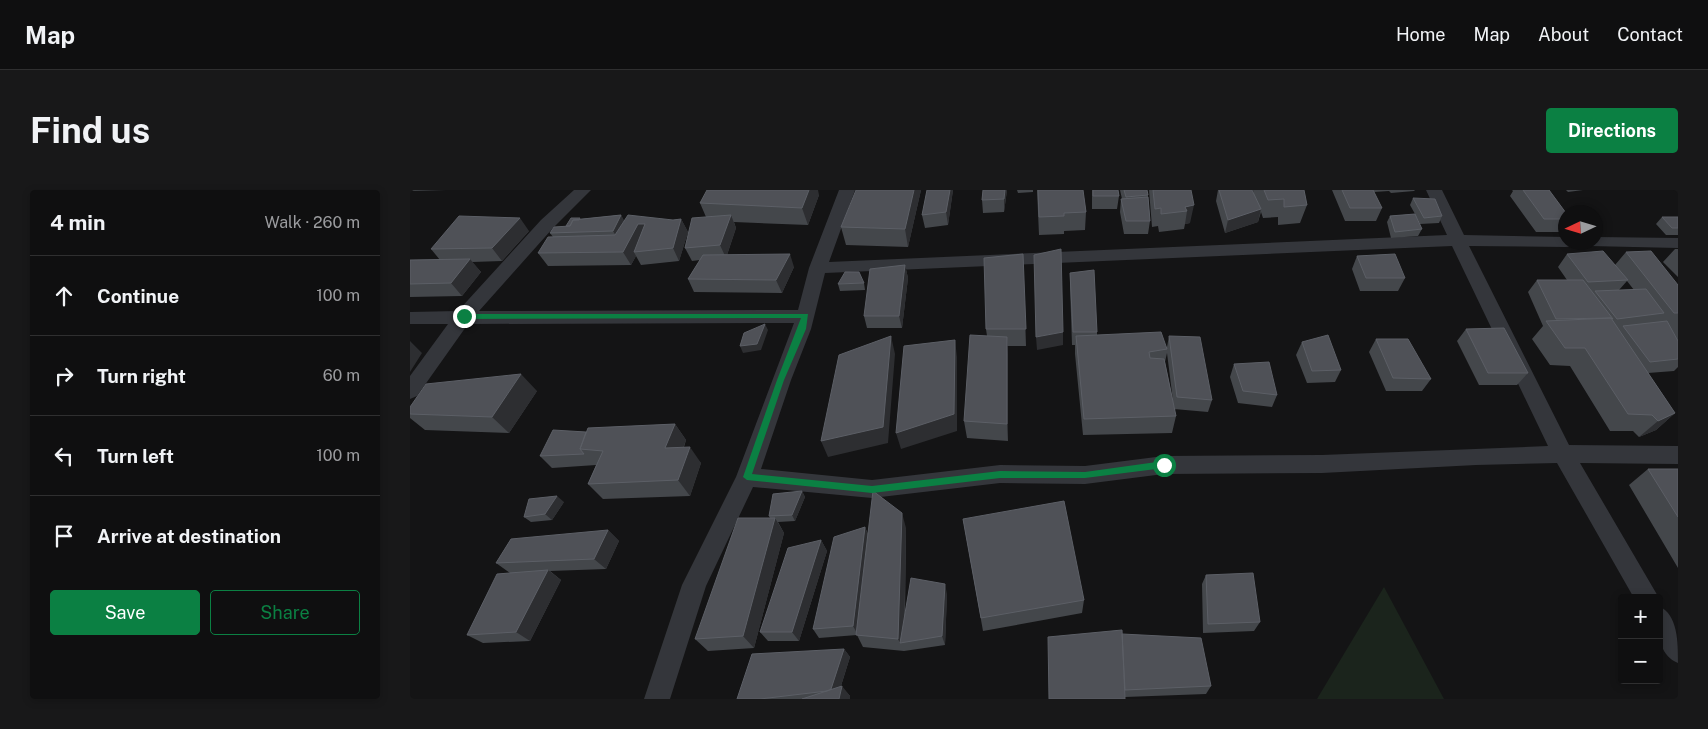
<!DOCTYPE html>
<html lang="en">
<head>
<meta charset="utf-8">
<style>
	:root { --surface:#0f0f10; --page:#181819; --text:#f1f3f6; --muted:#9b9c9f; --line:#2f2f30; --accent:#0b8043 }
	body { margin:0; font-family:"Public Sans",sans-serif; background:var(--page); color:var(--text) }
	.controls { position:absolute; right:15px; bottom:15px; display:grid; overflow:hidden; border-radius:5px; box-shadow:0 2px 8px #0003 }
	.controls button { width:45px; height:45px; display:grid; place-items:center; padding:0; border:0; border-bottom:1px solid var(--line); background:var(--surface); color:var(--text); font:25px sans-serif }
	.compass { position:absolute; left:1148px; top:15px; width:45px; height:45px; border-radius:50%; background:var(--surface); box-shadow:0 2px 8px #0003; rotate:266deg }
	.stop { position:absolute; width:15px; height:15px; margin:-11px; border:4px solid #0b8043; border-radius:50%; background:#fff }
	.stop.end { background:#0b8043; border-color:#fff; box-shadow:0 1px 5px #0008 }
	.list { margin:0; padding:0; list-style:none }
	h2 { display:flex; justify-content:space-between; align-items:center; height:65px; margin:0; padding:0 20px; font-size:21px }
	h2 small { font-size:16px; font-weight:400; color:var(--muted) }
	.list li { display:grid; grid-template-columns:32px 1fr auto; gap:15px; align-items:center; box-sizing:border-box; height:80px; padding:0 20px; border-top:1px solid var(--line) }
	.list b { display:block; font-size:19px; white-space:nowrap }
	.list em { font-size:16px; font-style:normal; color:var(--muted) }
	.actions { display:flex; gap:10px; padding:15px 20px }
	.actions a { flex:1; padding:11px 0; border:1px solid var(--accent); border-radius:5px; text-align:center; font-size:18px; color:var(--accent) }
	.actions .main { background:var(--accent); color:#fff }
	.icon { flex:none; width:28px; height:28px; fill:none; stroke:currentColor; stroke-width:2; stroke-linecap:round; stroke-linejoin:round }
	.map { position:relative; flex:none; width:1268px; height:509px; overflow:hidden; border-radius:5px }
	header { display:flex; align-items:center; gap:30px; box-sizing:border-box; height:70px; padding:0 25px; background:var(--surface); border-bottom:1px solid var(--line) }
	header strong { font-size:24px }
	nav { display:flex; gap:28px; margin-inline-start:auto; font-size:18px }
	.intro { display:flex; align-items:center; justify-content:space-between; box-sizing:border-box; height:120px; padding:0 30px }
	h1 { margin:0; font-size:35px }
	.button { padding:12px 22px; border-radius:5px; background:var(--accent); color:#fff; font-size:18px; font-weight:700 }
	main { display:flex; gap:30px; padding:0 30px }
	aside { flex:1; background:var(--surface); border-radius:5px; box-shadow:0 2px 8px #0003 }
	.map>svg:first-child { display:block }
</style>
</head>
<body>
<header>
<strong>Map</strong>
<nav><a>Home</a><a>Map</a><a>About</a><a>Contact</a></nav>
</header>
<div class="intro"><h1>Find us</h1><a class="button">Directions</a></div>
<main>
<aside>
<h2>4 min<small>Walk · 260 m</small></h2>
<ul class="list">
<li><svg class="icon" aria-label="ahead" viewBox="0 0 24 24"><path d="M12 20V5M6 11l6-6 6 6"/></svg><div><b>Continue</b></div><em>100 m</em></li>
<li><svg class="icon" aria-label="right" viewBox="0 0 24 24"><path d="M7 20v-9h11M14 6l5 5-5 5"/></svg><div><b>Turn right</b></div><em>60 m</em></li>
<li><svg class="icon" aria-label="left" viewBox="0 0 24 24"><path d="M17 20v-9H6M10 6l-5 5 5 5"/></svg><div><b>Turn left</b></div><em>100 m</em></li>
<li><svg class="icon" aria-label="arrive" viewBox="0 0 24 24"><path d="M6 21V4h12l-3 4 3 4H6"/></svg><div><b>Arrive at destination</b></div></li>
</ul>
<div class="actions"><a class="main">Save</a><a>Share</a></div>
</aside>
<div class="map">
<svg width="1268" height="509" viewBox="0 0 1268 509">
	<rect width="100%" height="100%" fill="#141415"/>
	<path fill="#1b241c" d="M974,397L1034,509H907Z"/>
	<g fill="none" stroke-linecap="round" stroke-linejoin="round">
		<path fill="#34363b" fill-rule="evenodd" d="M164,0H181L143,38L69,121L388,120L399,78L429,0H445L419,72L1037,45L1016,0H1032L1054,45L1156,47V52H1164L1162,56L1156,57L1059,56L1159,255L1268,256V274L1170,273L1249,408H1224L1147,273L1066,275L912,283L754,284L675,294L590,293L462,308L343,297L296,396L260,509H234L272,395L326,287L384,133L58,134L7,206L0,209V186L38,134H0V122L48,121L131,30ZM1042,56L1138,256L912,265L754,266L675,276L590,275L462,290L351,279L381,190L401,139L415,83Z
			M1186,47L1268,48V58L1180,56L1178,52H1186Z
			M1249,416C1268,425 1268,452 1268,473C1245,463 1249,437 1249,416Z"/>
	</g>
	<path fill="#44474b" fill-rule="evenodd" d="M0,0H36L0,1Z
		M511,0L498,57L436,55L431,37Z
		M517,0H543L538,35L515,38L512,25Z
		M573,0H597L594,22L573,23L572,10Z
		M607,0H623V2L608,3Z
		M627,0H673L676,22L675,40L654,41V44L629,45Z
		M682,0H708L709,6L707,19H682Z
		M710,0H737L738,5L740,31L738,44H714L710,22L711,9H712Z
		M739,0H781L780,33L775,34L774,39L749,42L748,36L742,37Z
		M808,0H842L844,6L843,0H894L897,15L890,33L868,35V27L853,28L851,22L848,32L815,43L806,11Z
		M922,0H1005L1004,1L981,3L979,1L964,2L972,18L966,31H935Z
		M1102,0H1139L1156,23V35L1150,42H1126L1100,6L1103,1Z
		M1156,0H1173L1158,2Z
		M409,5L398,35L324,32L326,38L317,65L384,77L372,103L284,102L278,89L290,70L282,71L275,58L296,27L290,13Z
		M1003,8L1032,26L1029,33L1010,34L1006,26L1012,39L1008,46L981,48L977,32L980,26L1005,24L1000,15Z
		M211,25L214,31L263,30L271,29L278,42L269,71L231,75L226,66L221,75L138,76L128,63L143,47L140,43L156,36L170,28V29Z
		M1252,27H1268V45H1256L1246,34Z
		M119,41L92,71L62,72L71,82L52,106L0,107V70H30L21,59Z
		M1265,59H1268V87L1253,72Z
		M1216,62L1268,95V177L1264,181L1238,183L1265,223L1246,240L1229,247L1223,241H1200L1160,176L1140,175L1122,149L1133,136L1118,102L1127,90H1157L1148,77L1157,64L1205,75ZM1217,91L1224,100H1209Z
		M613,64L616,156H597L598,251L557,248L554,231L577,146L576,139Z
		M947,66L995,88L988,101H950L942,79Z
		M495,75L498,88L492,138H457L454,126Z
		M660,83L687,142V145L757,157L759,146L802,210L798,222L764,219L757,163L755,172L766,226L762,243L673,245L665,164V155H662L660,96Z
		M454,93L455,100L430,101L428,94Z
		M1056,139L1118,183L1107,195H1069L1047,151Z
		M966,149L1021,189L1012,201H976L959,162Z
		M892,152L931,180L925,192L897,193L886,165Z
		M824,174L867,205L862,217L828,213L820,187Z
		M127,201L99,243L15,240L0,228V217Z
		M265,234L276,250L274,257L291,273L280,306L193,309L178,294L186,275L142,278L130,266L176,242Z
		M1238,279H1268V378L1219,295Z
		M392,301L395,307L385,331L368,332L374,343L344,458L298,461L285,449L360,328L359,326Z
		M154,312L142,330L121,332L114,327Z
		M553,329L674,410L672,423L573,441Z
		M455,337L458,344L496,338L495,425L537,404L535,455L494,461L453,457L447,445L409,448L403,439Z
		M198,340L209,351L196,379L140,381L151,390L120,451L73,453L57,445L100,383L86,373Z
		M411,350L417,361L389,451H358L350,442Z
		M796,385L850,432L844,441L793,443L792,394Z
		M712,444L801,496L796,504L715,507Z
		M434,459L440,467L431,496L440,506V509H327Z"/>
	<path fill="#2d2e31" d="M399,0H408L409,5L398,35L392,18Z
		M504,0H511L498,57L495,39Z
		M540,0H543L538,35L536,22Z
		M595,0H597L594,22V9Z
		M784,15L780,33L775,34L777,21L775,17Z
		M851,19L848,32L815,43L818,30Z
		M211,25L218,38L211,54L203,41Z
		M321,25L326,38L316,68L310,55Z
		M110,28L119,41L92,71L82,58Z
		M271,29L278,42L269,71L263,58Z
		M228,34H235L224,62L226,66L221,75L213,62Z
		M380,64L384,77L372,103L366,90Z
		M60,69L71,82L52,106L41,93Z
		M495,75L498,88L492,138L489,126Z
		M355,134L358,140L351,160L333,163L330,156Z
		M653,142V155L627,160L626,147Z
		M481,146L485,164L478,253L418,267L411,251Z
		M597,147L598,164V251L597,234Z
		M545,150L547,167V241L491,259L486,243Z
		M0,151L12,163L0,182Z
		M111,184L127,201L99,243L82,227Z
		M1265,223L1246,240L1229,247L1248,231Z
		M265,234L276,250L267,275L255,258Z
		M280,257L291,273L280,306L268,290Z
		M392,301L395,307L385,331L382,325Z
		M147,306L154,312L142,330L135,324Z
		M492,323L496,338L494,452L490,453L488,449Z
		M365,328L374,343L344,458L333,446Z
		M455,337L459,348L448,445L443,436Z
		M198,340L209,351L196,379L184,369Z
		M411,350L417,361L389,451L382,442Z
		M138,380L151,390L120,451L106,442Z
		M535,394L537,404L535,455L532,446Z
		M434,459L440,467L427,508L421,500Z
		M432,496L440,506V509H429Z"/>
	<path fill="#4f5157" stroke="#5c5f66" d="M297,0H399L392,18L290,13Z
		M446,0H504L495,39L431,37Z
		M517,0H540L536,22L512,25Z
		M573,0H595L594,9L572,10Z
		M628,0H673L676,22L654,23V26L629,27Z
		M683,0H708L709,6H683Z
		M714,0H737L738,5L716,7Z
		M743,0H781L784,15L775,17L777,21L751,24V18L745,19Z
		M809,0H842L851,19L818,30Z
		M854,0H894L897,15L874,17V9L858,10Z
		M932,0H963L972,18H940Z
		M1113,0H1139L1156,23V29H1134Z
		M738,7L740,31H716L711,9Z
		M1003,8L1025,9L1032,26L1014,28Z
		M1005,24L1012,39L985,42L980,26Z
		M211,25L203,41L140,43L144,37L160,36L163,30Z
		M218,25L263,30L271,29L263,58L224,62L235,34H228L213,62L128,63L138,47L205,45Z
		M321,25L310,55L275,58L282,28Z
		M49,26L110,28L82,58L21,59Z
		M1252,27H1268V38H1262Z
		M161,28H170L169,30H163L160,36H156Z
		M651,59L653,142L626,147L624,65Z
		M1193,61L1218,90L1178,92L1157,64Z
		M1241,61L1268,95V123H1264L1216,62Z
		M380,64L366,90L278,89L293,65Z
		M613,64L616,139H576L574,68Z
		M985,64L995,88H956L947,66Z
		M60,69L41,93L0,94V70Z
		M495,75L489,126H454L460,79Z
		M684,80L687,142H663L660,83Z
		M435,82H449L454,93L428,94Z
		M1127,90H1173L1203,129L1201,128L1146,129Z
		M1236,99L1254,123L1207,129L1185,101Z
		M1201,128L1265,223L1248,231L1242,225L1218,224L1175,158H1155L1136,131Z
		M1257,131L1268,151V169L1240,172L1213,136Z
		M355,134L347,154L330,156L334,143Z
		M1094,138L1118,183H1078L1056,139Z
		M751,142L757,159L739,162L740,168L754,169L766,226L674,229L666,146Z
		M560,145L597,147V234L554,231Z
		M918,145L931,180L902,181L892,152Z
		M481,146L473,237L411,251L429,165Z
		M759,146L790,147L802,210L767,207Z
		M966,149H998L1021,189L983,188Z
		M545,150L544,224L486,243L494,156Z
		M859,172L867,205L833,201L824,174Z
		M111,184L82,227L0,224V217L16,194Z
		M265,234L255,258L280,257L268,290L178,294L193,261L170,259L178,238Z
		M143,240L176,242L170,259L174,264L130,266Z
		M1238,279H1268V327Z
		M392,301L382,325L359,326L363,304Z
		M463,301L492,323L488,449L446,445Z
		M147,306L135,324L114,327L119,309Z
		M654,311L674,410L571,428L553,329Z
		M328,328H365L333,446L285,449Z
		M455,337L443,436L403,439L424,347Z
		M198,340L184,369L86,373L101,349Z
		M411,350L382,442H350L378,358Z
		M138,380L106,442L57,445L87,384Z
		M843,383L850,432L798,434L796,385Z
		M501,388L535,394L532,446L490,453Z
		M712,440L715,509H639L638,447Z
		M712,444L791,448L801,496L715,500Z
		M434,459L421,499L417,501L350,509H327L342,464Z
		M432,496L429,509H392Z"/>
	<path fill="#0b8043" d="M54,124H398L396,139L374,190L342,284L462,296L590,281L675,282L754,271L758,275L754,278L675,288H590L462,303L337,290L333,287L367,190L391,128L54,129L50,126Z"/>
</svg>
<div class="controls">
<button>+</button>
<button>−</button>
</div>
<svg class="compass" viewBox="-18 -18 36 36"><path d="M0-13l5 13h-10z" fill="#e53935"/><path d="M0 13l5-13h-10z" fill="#9b9c9f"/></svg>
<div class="stop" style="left:754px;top:275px"></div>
<div class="stop end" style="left:54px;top:126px"></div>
</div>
</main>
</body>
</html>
